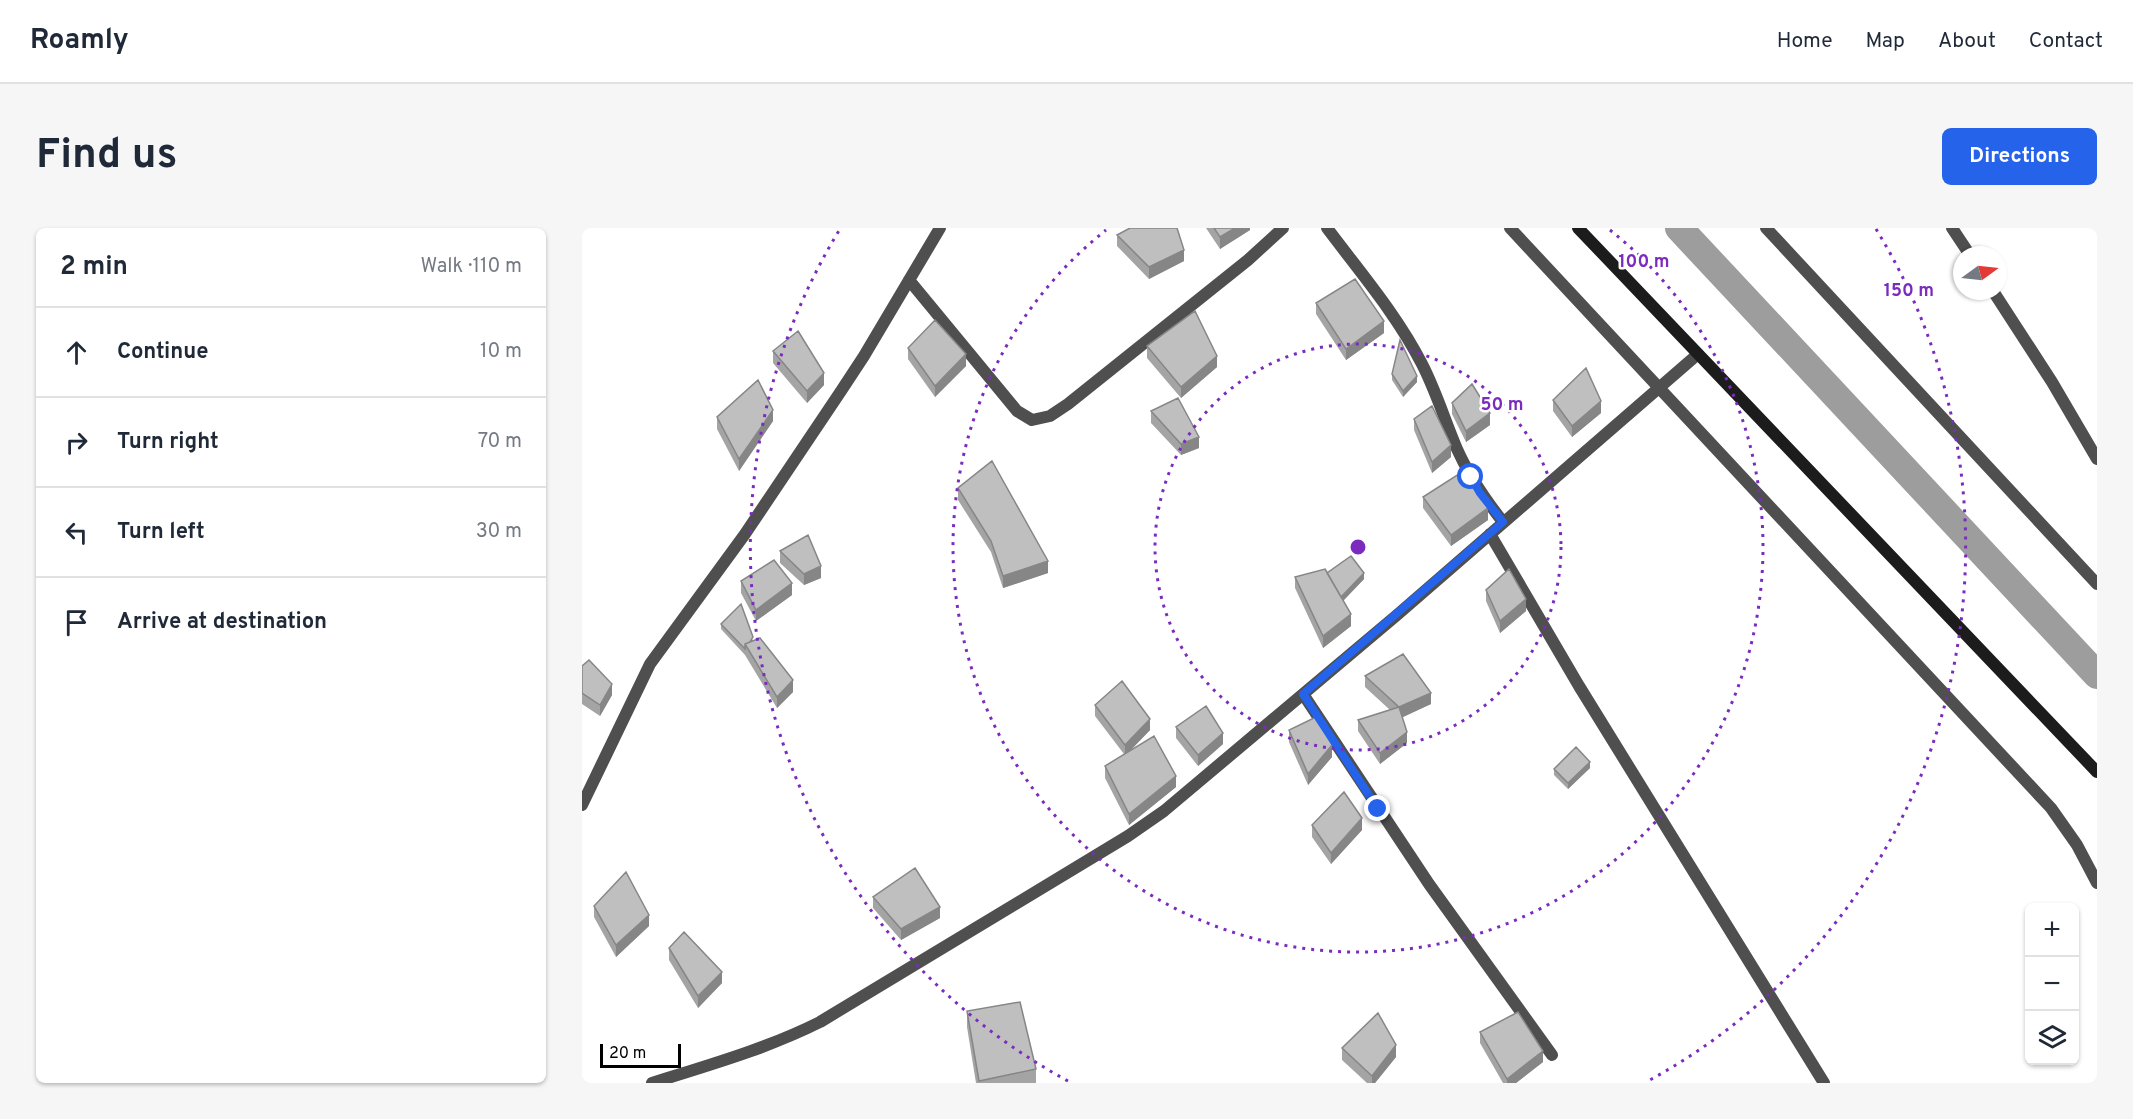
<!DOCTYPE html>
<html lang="en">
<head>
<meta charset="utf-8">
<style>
	:root { --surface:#fff; --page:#f6f6f7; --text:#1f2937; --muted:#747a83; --line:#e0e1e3; --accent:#2563eb }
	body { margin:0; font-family:Overpass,sans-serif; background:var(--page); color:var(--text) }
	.controls { position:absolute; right:18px; bottom:18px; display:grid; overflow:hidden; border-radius:9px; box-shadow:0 2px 4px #0004 }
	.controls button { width:54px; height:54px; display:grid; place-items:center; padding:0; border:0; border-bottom:2px solid var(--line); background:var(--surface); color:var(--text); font:30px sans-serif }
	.compass { position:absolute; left:1371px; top:18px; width:54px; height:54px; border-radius:50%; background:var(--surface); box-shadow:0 2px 4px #0004; rotate:75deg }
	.scale { position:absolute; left:18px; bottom:15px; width:81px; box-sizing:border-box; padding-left:6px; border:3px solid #000; border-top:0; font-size:16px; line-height:21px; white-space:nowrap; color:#000; -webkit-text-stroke:4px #fff; paint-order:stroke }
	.stop { position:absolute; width:18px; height:18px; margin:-14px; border:4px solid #2563eb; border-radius:50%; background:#fff }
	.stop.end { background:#2563eb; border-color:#fff; box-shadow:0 2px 6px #0008 }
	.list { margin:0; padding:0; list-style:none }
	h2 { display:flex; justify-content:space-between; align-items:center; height:78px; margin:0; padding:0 24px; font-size:26px }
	h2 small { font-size:20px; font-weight:400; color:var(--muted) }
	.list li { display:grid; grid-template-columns:39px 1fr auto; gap:18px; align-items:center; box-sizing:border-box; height:90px; padding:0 24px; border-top:2px solid var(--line) }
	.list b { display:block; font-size:22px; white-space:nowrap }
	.list em { font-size:20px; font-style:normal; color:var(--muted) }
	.icon { flex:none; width:33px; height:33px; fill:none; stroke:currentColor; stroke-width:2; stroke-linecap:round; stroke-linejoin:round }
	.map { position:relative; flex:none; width:1515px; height:855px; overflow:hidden; border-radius:9px }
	header { display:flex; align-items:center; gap:36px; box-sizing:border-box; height:84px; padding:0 30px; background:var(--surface); border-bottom:2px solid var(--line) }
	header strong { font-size:28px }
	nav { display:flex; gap:33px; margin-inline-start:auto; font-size:21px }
	.intro { display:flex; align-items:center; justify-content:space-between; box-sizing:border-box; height:144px; padding:0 36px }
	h1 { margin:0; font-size:42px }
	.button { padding:15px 27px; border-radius:9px; background:var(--accent); color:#fff; font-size:21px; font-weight:700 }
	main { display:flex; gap:36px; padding:0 36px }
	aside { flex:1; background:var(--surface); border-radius:9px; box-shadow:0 2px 4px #0004 }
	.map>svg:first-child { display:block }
</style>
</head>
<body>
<header>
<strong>Roamly</strong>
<nav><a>Home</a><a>Map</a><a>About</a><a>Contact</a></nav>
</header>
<div class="intro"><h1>Find us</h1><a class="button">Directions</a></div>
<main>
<aside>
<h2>2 min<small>Walk · 110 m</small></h2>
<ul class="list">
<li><svg class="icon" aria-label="ahead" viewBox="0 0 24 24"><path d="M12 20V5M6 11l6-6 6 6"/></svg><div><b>Continue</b></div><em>10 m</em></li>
<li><svg class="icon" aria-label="right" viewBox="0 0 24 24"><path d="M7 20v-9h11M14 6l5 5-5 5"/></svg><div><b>Turn right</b></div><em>70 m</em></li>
<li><svg class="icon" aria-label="left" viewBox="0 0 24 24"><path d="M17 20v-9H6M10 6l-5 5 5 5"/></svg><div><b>Turn left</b></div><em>30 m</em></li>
<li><svg class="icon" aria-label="arrive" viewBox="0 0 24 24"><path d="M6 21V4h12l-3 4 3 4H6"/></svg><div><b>Arrive at destination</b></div></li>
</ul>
</aside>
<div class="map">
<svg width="1515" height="855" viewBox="0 0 1515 855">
	<rect width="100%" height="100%" fill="#fff"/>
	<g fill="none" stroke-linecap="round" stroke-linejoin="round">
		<path stroke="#9d9d9d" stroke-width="28" d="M1097,0L1515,447"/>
		<path stroke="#4f4f4f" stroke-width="12" d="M745,0C778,44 815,87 840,136C854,163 863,193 875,221C887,248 903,271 921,294
			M928,0L1469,580L1495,617L1515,655
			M1184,0L1515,356
			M1370,0L1388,27
			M327,52L435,183L450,192L468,188L486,176L666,32L701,0
			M1411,63L1470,154L1515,231
			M908,306L997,458L1242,855
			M721,466L847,656L970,827
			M0,577L68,436L163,306L259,163L282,128L358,0
			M70,855C127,837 184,821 238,794L546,608L582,583L815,387L1116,126"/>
		<path stroke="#1c1c1c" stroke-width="12" d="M996,0L1515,544"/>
	</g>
	<path fill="#a4a4a4" d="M624,0H668V2L638,21Z
		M535,7L602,33L567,51L535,18Z
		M734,75L802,105L764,132L734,86Z
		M565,118L635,139L599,170L565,130Z
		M326,120L384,138L353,169L326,131Z
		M191,123L242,157L225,175L191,135Z
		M810,146L835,154L821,169L810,152Z
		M971,172L1019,185L990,209L971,183Z
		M870,175L908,197L884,214L870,186Z
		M569,183L617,220L599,227L569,195Z
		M135,189L191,193L157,243L135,201Z
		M832,191L869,229L850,245L832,202Z
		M376,260L466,345L421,360L409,324L376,272Z
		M841,269L906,292L869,318L841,280Z
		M198,323L239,350L222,357L198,335Z
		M745,345L782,351L761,373L769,398L741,420L713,360V349Z
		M159,353L210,367L174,393L159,365Z
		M904,362L944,383L918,405L904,373Z
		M139,396L171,412L211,464L195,480L163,427L139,401Z
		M0,438L30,467L18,488L0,476Z
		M783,448L849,476L820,489L825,515L798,536L776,503V492L808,482L783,459Z
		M513,477L568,502L549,522L594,559L547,597L523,550V538L542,526L513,488Z
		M594,499L641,516L616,538L594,510Z
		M707,502L750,529L726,557L707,514Z
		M1008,540L986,561L972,547V541Z
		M730,597L780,602L749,636L730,609Z
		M291,669L358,690L319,712L291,680Z
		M12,678L67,698L34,729L12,689Z
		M87,720L140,755L116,780L87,732Z
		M385,783L454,841V855H394L385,799Z
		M898,804L961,834L934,855H921L898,815Z
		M760,820L814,829L793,855H785L760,832Z"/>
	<path fill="#868686" d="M653,0H668V2L638,21V9Z
		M602,22V33L567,51V39Z
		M802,93V105L764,132V121Z
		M384,126V138L353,169V158Z
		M635,128V139L599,170V159Z
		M242,145V157L225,175V163Z
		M835,148V154L821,169V163Z
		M1019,173V185L990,209V198Z
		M191,182V193L157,243V231Z
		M908,185V197L884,214V203Z
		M617,209V220L599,227V216Z
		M869,217V229L850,245V234Z
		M906,280V292L869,318V307Z
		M466,333V345L421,360V348Z
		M239,338V350L222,357V346Z
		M782,345V351L759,375V369Z
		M210,355V367L174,393V382Z
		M944,371V383L918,405V393Z
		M769,386V398L741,420V408Z
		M211,452V464L195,480V469Z
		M30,456V467L18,488V477Z
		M849,465V476L817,491V479Z
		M568,491V502L543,528V517Z
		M825,504V515L798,536V525Z
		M641,505V516L616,538V527Z
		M750,517V529L726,557V546Z
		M1008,534V540L986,561V555Z
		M594,548V559L547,597V586Z
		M780,590V602L749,636V625Z
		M358,679V690L319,712V701Z
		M67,687V698L34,729V717Z
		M140,744V755L116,780V768Z
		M814,817V829L793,855H790V848Z
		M961,823V834L934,855H925V851Z"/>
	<path fill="#bfbfbf" stroke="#868686" stroke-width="1.5" d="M548,0H595L602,22L567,39L535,7Z
		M632,0H653L638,9Z
		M773,51L802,93L764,121L734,75Z
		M613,83L635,128L599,159L565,118Z
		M353,92L384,126L353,158L326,120Z
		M216,103L242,145L225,163L191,123Z
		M818,112L835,148L821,163L810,146Z
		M1004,140L1019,173L990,198L971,172Z
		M176,152L191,182L157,231L135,189Z
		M890,156L908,185L884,203L870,175Z
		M596,170L617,209L599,216L569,183Z
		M850,178L869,217L850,234L832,191Z
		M410,233L466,333L421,348L409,313L376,260Z
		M880,244L906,280L869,307L841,269Z
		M226,307L239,338L222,346L198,323Z
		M769,328L782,345L759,369L745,345Z
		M192,332L210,355L174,382L159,353Z
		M743,341L769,386L741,408L713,349Z
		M927,341L944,371L918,393L904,362Z
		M159,376L171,409L168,414L163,416V421L139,396Z
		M178,410L211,452L195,469L163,416Z
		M821,426L849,465L817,479L783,448Z
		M7,432L30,456L18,477L0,465V438Z
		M540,453L568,491L543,517L513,477Z
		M624,478L641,505L616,527L594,499Z
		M817,479L825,504L798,525L776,492Z
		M734,489L750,517L726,546L707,502Z
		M572,508L594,548L547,586L523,538Z
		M994,519L1008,534L986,555L972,541Z
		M762,564L780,590L749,625L730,597Z
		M333,640L358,679L319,701L291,669Z
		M44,644L67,687L34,717L12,678Z
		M102,704L140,744L116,768L87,720Z
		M438,774L454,841L397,853L385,783Z
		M936,784L961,823L925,851L898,804Z
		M796,785L814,817L790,848L760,820Z"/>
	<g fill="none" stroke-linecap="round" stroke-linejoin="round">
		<path stroke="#2563eb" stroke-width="8" d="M796,581L721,466L921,294L898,265L889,249"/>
	</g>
	<g fill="none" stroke="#7b2cbf" stroke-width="3" stroke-dasharray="3 6">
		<circle cx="776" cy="319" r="203"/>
		<path d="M1028 2A405 405 0 1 1 524 2"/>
		<path d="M486 853A608 608 0 0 1 258 1M1294 1A608 608 0 0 1 1066 853"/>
	</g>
	<circle cx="776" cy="319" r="9" fill="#7b2cbf" stroke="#fff" stroke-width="3"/>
	<g font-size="18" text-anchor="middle" font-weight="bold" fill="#7b2cbf" stroke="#fff" stroke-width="5" stroke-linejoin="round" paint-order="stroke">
		<text x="1062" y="39">100 m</text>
		<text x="1327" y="68">150 m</text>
		<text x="920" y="182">50 m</text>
	</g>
</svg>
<div class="controls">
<button>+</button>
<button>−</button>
<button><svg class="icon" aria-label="layers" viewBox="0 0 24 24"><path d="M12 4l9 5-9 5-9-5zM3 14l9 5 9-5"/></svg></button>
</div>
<svg class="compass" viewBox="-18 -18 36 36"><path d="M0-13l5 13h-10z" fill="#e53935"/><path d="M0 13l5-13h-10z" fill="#747a83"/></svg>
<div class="scale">20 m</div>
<div class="stop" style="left:889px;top:249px"></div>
<div class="stop end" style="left:796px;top:581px"></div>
</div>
</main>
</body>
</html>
